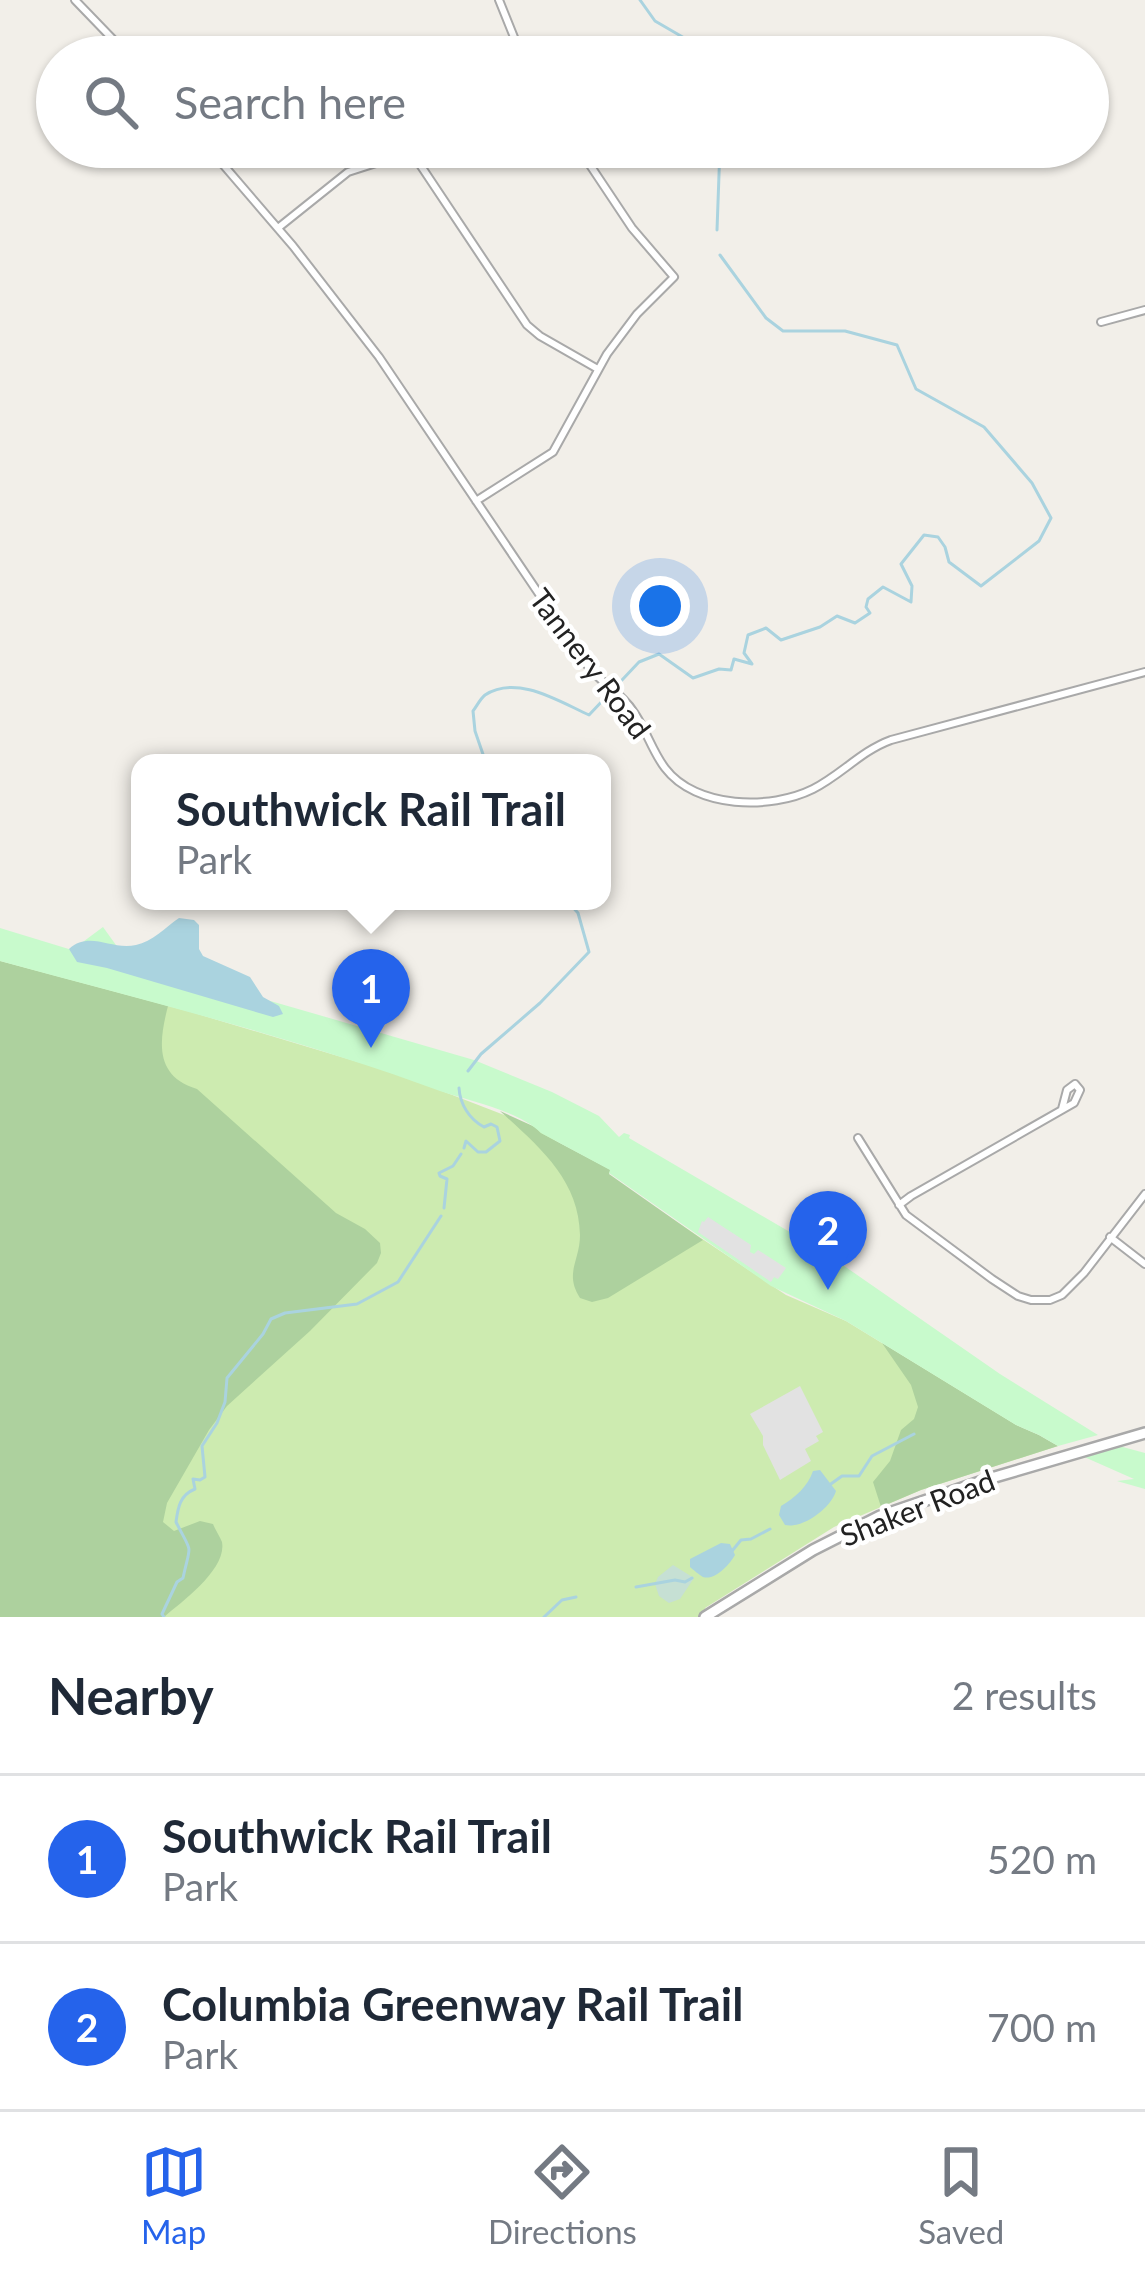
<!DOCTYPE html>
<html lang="en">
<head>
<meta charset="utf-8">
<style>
	:root { --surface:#fff; --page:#f6f6f7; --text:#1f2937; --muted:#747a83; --line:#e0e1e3; --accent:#2563eb }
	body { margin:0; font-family:Lato,sans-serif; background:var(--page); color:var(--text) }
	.you { position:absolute; left:660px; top:606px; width:42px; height:42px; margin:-30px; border:9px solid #fff; border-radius:50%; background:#1a73e8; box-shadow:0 0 0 18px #1a73e833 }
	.badge { display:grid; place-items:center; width:78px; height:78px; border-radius:50%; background:var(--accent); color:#fff; font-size:39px; font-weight:700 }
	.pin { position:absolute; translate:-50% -99px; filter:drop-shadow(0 3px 6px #0008) }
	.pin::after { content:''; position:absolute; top:63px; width:42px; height:36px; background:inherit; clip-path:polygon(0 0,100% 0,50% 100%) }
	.popup { position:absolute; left:131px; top:754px; width:480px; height:156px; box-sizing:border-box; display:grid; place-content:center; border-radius:24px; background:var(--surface); filter:drop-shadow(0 3px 9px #0005); font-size:39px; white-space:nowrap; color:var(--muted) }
	.popup b { font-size:45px; color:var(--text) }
	.popup::after { content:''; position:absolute; left:50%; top:100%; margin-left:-24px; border:24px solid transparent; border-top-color:var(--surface) }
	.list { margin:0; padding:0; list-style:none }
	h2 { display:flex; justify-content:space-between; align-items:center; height:156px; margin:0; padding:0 48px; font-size:51px }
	h2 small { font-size:39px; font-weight:400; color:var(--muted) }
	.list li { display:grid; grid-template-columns:78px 1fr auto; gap:36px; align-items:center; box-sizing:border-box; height:168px; padding:0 48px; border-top:3px solid var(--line) }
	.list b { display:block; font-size:45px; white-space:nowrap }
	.list p { margin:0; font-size:39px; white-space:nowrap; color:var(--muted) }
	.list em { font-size:39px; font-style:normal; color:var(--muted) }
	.icon { flex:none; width:66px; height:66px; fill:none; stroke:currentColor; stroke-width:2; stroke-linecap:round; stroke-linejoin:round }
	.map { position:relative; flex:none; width:1145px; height:1617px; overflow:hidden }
	.search { position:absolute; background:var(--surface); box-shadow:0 3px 9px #0004; left:36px; right:36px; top:36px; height:132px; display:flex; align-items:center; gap:30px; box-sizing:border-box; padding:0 42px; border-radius:66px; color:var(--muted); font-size:45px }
	.sheet { height:492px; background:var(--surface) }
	nav { display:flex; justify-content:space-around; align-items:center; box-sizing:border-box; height:168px; border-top:3px solid var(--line); background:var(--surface); font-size:33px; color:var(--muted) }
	nav a { display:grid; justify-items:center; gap:6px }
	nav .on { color:var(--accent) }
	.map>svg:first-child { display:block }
</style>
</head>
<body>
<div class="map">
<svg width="1145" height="1617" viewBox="0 0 1145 1617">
	<rect width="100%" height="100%" fill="#f2efe9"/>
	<path fill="#cdebb0" d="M0,961L191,1012L398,1074L535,1127L786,1295L846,1321L1016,1425L1058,1446L921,1490L834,1527L705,1608L710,1617H0Z"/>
	<path fill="#add19e" d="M0,961L168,1006C159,1041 154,1076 197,1089L336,1213L365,1229L380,1243L381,1253L377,1263L310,1331L227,1406L209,1430L167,1503L163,1522L174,1531L200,1521L213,1524C214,1527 221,1539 222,1542C227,1569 183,1601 164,1617H0Z
		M500,1111L535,1127L541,1133L611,1170L609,1174L703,1240L608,1298L592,1302L580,1298C564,1273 580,1261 580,1235C579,1179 538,1146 500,1111Z
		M882,1343L1016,1425L1039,1435L1058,1446L921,1490L881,1507L873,1482L890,1461L901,1430L914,1419L918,1407L911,1385Z"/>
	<path fill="#c6e0d4" d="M673,1565L694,1578L680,1599L669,1603L659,1596L655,1584L658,1577Z"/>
	<path fill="#c8facc" d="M103,927L126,959L474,1060L552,1092L599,1116L619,1137L624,1133L630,1135L629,1138L824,1252L1000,1374L1098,1435L1058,1446L1039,1435L1016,1425L846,1321L771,1286L609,1173L610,1170L541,1133C519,1111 470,1101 440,1091C297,1038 147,1001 0,961V928L72,950Z
		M1119,1446L1145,1453V1489L1117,1481L1134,1479L1082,1456Z"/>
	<path fill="#e2e2e2" d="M708,1217L751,1245L750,1252L754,1254L758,1250L786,1268L778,1279L774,1277L771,1282L698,1232L702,1221L704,1222Z
		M800,1386L823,1432L816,1436L819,1441L805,1449L811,1461L780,1480L763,1445V1436L750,1414Z"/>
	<path fill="#aad3df" d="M179,918L194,920L199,925V949L203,956L250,977L263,997L279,1006L283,1014L273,1017L107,968L77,962L69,949C90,930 112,951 136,945C152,942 166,927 179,918Z
		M820,1470L836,1491C831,1508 803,1529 785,1525L779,1515L781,1506C795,1498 808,1486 813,1471Z
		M721,1543L730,1544L735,1555C730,1564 715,1581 703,1577C702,1577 691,1568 690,1567V1559Z"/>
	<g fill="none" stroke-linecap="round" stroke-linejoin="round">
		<path stroke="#aad3df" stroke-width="3" d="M640,0L655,21L705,50L708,57
			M717,230L720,147
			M486,763L475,731L473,711C477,706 480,699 485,695C517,674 560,702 589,715L639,662L659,654L693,678L719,669L731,670L734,659L752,664L744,653L748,635L766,628L781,640L820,627L837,616L855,623L870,613L866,607L868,599L883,587L911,602L912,586L901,564L924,535L938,537L945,547L949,562L981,586L1039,541L1051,518L1032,483L984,427L916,389L897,345L845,331H783L766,318L720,255
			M468,1071L481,1054L540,1003L589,952L578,913L567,901
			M459,1088C460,1104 469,1119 484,1127L491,1124L497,1127L500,1141L486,1152H478L466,1141L464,1148
			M444,1208L447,1179L440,1176L439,1173L453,1166L461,1154
			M828,1486L842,1476H859L872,1456L914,1434
			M732,1551L741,1540L751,1539L770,1529
			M636,1587L675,1580L685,1582L692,1578
			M164,1617L162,1614L177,1582L183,1578C191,1541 193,1556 176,1522C178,1507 180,1495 195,1489L193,1479L200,1480L205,1477L202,1446L217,1423L225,1402L227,1378L263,1334L271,1319L285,1313L357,1304L398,1282L441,1216
			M544,1617L562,1600L576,1597"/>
		<defs>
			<path id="minor" d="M75,0L130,57
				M499,0L522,57
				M208,147L293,246L379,357L587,665C600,683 621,692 633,711C646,729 652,751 665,768C696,809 771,810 813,789C841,775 861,751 891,740L1145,672
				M411,151L527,325L540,336L596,368
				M278,228L348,172L401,155L416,147
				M1101,322L1145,310
				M476,501L553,452L607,354L637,314L674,277L632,228L578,147
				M858,1138L906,1215L992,1279L1018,1296L1031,1300H1050L1062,1295L1084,1273L1145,1194
				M899,1205L911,1196L1074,1103L1080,1090L1075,1084L1067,1090L1062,1109
				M1110,1237L1145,1264"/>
			<path id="tertiary" d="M705,1617L813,1550L880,1516L988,1479L1145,1433"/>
		</defs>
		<use href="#minor" stroke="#a9a9a9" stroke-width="10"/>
		<use href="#tertiary" stroke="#a9a9a9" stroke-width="14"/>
		<use href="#minor" stroke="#fff" stroke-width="6"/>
		<use href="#tertiary" stroke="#fff" stroke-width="9"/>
	</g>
	<g text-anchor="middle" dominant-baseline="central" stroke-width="9" stroke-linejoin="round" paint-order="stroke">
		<g font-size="30" fill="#222" stroke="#fff">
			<text transform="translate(591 663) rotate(53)">Tannery Road</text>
			<text transform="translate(917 1507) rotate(-21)">Shaker Road</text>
		</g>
	</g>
</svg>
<div class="you"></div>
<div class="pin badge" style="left:371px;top:1048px">1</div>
<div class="popup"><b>Southwick Rail Trail</b>Park</div>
<div class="pin badge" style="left:828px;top:1290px">2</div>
<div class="search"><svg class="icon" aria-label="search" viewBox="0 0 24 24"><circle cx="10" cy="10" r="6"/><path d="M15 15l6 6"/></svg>Search here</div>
</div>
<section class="sheet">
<h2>Nearby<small>2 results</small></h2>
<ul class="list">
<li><span class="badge">1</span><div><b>Southwick Rail Trail</b><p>Park</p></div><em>520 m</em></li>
<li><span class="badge">2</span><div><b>Columbia Greenway Rail Trail</b><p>Park</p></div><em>700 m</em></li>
</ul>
</section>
<nav>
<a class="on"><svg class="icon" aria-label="map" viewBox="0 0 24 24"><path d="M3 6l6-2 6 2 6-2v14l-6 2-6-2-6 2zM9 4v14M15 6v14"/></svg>Map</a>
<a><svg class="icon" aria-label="directions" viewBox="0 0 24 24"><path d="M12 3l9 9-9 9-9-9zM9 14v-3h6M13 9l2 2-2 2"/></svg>Directions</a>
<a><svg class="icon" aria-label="saved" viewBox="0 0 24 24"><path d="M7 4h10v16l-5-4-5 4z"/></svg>Saved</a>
</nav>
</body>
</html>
